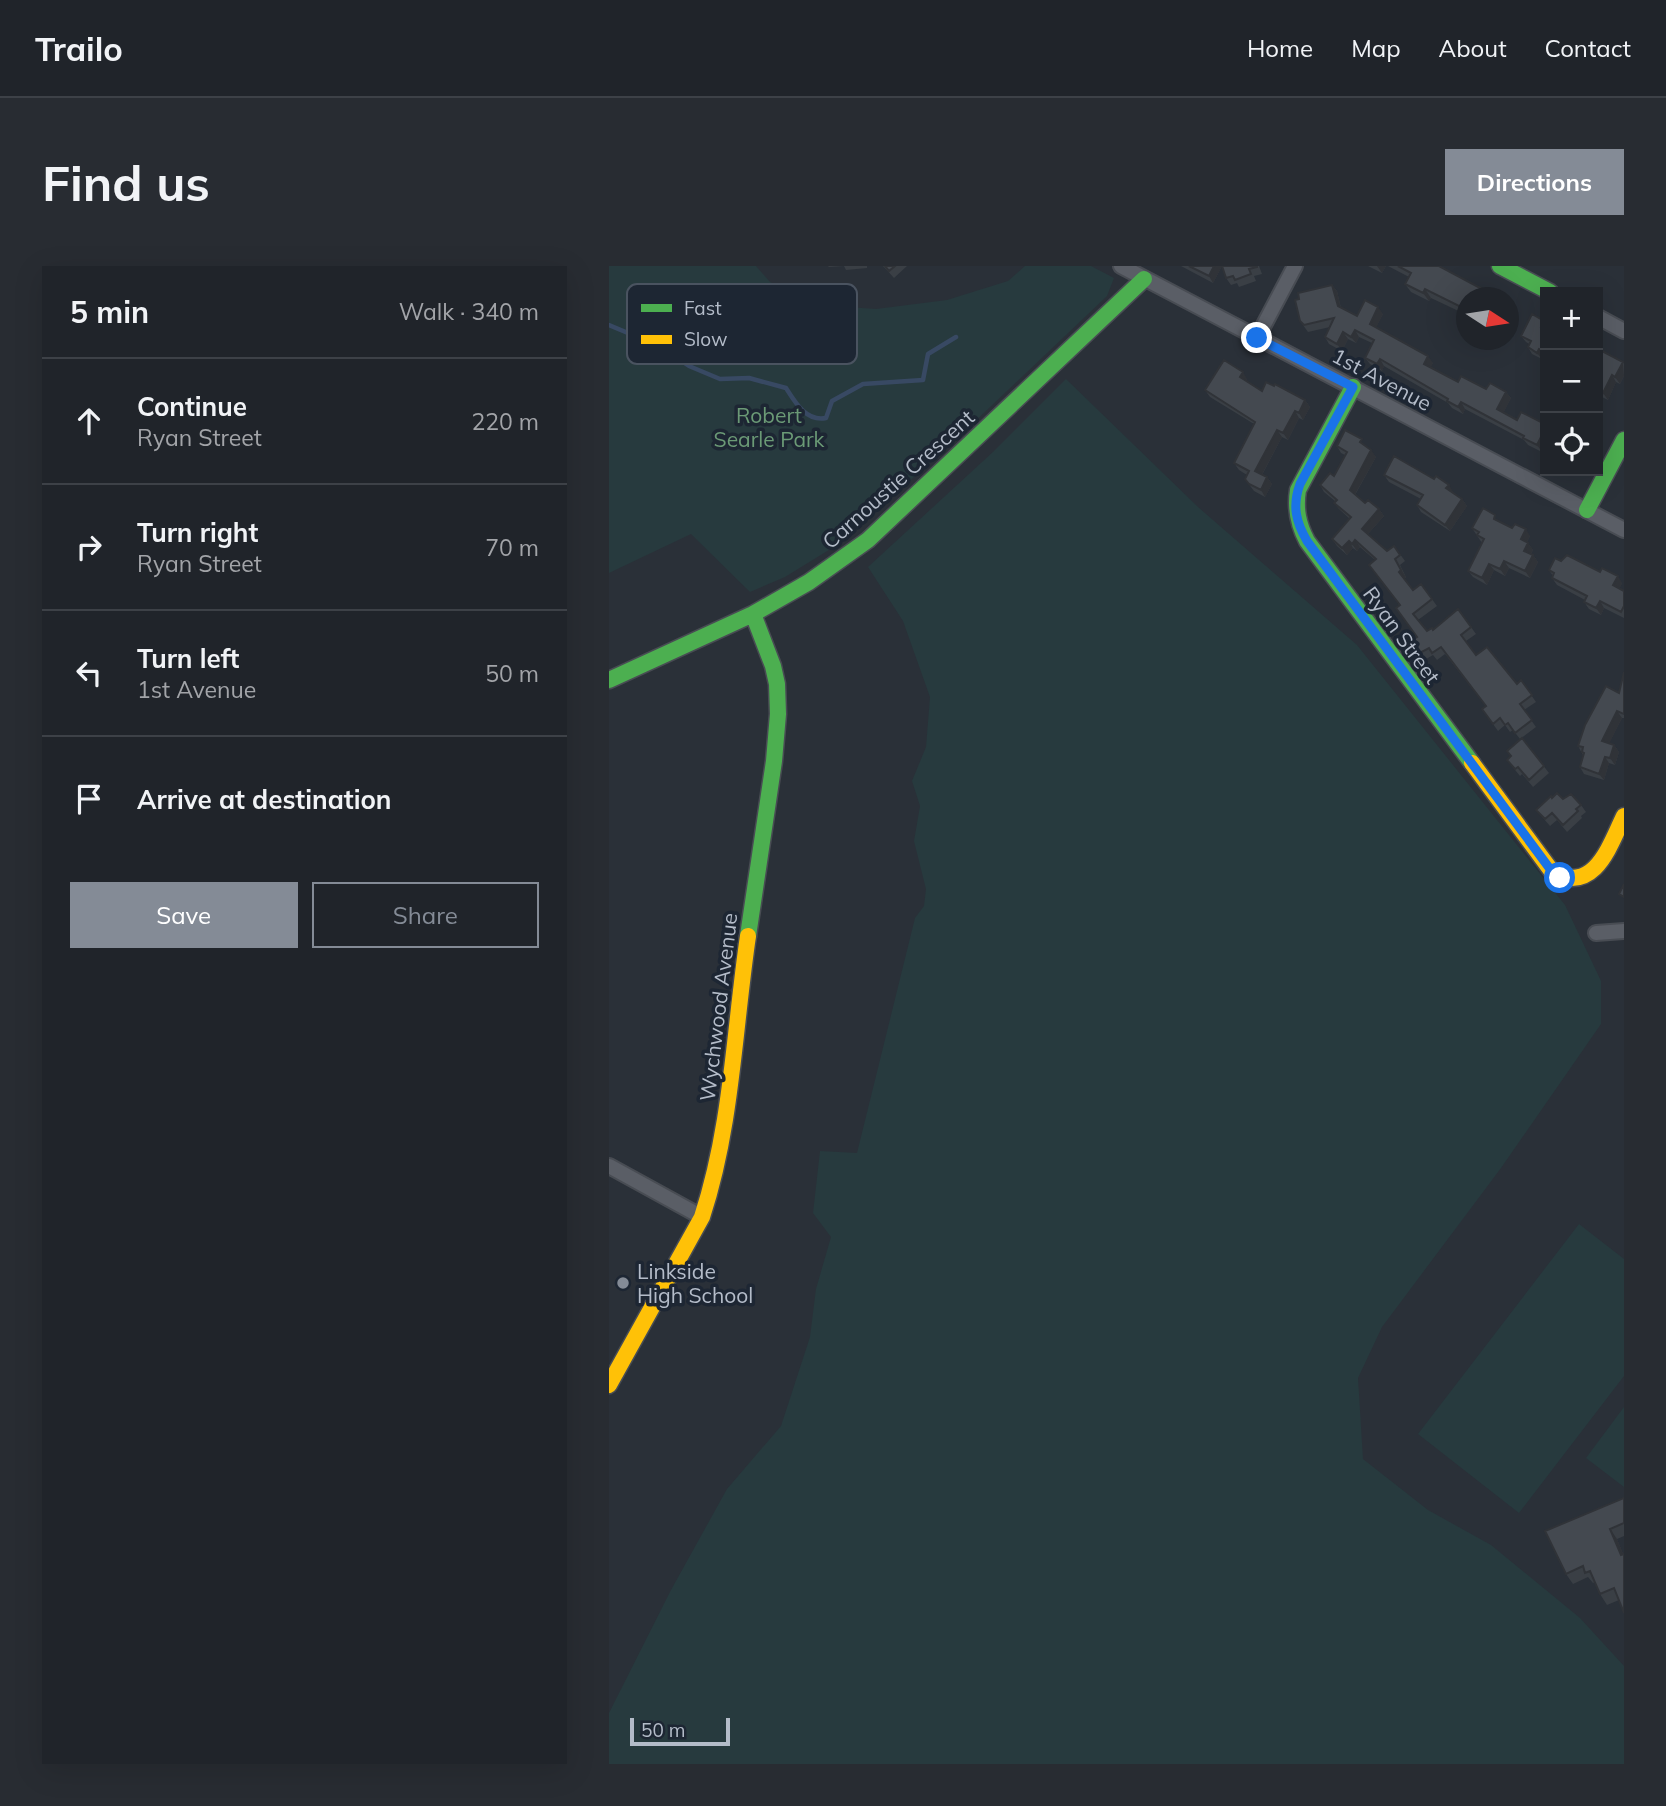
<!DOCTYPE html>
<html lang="en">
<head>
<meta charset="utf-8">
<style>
	:root { --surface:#20242a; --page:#282c32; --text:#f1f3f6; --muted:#a2a4a8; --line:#3d4147; --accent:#848b96 }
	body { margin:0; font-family:Mulish,sans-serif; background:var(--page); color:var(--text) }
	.controls { position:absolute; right:21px; top:21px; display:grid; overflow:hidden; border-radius:0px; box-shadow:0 7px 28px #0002 }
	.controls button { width:63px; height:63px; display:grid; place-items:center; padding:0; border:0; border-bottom:2px solid var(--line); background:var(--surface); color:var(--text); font:35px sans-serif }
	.compass { position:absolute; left:847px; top:21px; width:63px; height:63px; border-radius:50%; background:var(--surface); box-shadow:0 7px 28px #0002; rotate:102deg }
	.scale { position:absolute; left:21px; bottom:18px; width:100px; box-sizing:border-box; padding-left:7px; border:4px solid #b4bcc9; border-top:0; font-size:19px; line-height:24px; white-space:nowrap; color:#b4bcc9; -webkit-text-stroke:5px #1d2633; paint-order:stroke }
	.stop { position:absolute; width:21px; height:21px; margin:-16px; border:5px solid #1a73e8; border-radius:50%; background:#fff }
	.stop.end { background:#1a73e8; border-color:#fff; box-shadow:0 2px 7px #0008 }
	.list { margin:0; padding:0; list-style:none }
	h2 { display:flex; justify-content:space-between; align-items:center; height:91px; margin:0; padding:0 28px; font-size:30px }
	h2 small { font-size:23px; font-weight:400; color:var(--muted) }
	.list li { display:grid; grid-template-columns:46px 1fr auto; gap:21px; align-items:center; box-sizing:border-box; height:126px; padding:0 28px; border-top:2px solid var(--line) }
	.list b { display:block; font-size:26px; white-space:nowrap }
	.list p { margin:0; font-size:23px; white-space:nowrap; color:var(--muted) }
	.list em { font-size:23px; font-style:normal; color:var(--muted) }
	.actions { display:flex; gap:14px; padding:21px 28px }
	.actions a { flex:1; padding:16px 0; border:2px solid var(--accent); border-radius:0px; text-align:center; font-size:24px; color:var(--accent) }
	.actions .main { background:var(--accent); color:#fff }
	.icon { flex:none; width:38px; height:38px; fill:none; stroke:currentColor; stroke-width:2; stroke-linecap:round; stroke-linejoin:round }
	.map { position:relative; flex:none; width:1015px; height:1498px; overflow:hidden; border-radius:0px }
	header { display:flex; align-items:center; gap:42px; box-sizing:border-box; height:98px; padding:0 35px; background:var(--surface); border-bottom:2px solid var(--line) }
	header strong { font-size:33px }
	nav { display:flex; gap:38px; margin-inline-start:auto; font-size:24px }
	.intro { display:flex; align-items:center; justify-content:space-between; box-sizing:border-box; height:168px; padding:0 42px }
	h1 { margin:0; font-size:49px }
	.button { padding:18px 32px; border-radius:0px; background:var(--accent); color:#fff; font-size:24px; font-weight:700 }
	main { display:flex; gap:42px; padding:0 42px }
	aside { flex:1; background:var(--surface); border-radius:0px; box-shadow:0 7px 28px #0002 }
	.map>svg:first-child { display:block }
</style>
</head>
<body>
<header>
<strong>Trailo</strong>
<nav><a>Home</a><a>Map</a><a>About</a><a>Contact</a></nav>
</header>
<div class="intro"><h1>Find us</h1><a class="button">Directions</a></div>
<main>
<aside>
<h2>5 min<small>Walk · 340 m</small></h2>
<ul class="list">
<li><svg class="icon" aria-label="ahead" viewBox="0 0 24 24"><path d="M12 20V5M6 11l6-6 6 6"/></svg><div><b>Continue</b><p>Ryan Street</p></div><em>220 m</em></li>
<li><svg class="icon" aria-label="right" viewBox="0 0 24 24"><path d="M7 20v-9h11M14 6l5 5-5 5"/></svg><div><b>Turn right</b><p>Ryan Street</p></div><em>70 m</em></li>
<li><svg class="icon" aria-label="left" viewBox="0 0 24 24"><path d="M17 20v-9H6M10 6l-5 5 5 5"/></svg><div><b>Turn left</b><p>1st Avenue</p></div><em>50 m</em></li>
<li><svg class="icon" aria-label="arrive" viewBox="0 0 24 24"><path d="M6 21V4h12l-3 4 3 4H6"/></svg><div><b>Arrive at destination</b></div></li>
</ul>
<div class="actions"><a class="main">Save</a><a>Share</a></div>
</aside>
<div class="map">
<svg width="1015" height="1498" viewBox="0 0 1015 1498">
	<rect width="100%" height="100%" fill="#2a3038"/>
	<path fill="#273a3e" d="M0,0H147L161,16L209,39L267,43L338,34L399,15L416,0H482L505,12L498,30L340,180L228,279L176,311L141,326L82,268L0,307Z
		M457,113L589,241L748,379L956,639L992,715V758L892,902L773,1061L749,1112L754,1193L819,1244L882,1279L971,1352L1015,1400V1498H0V1447L62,1324L118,1223L172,1160L201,1071L207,1023L222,971L204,947L211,885L248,887L306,652L315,640L317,623L305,575L311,540L303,515L317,481L321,431L294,355L259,301L385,185Z
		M970,958L1015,993V1110L910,1247L809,1168Z
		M1015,1141V1221L977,1192Z"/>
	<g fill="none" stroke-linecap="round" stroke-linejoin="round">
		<path stroke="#384963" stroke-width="4.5" d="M0,59L50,80L80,100L111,113L140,112L177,122C186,136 197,156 217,152L223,135L254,118L314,114L319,88L347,71"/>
		<defs>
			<path id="street" d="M512,0L1015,264
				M989,51L1015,65
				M648,72L686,0
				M987,667L1015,665
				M0,900L93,951"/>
			<path id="fast" d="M891,0L941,26
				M744,121L689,224C686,243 689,258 698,275L863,497
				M978,244L1015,174
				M0,414L144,348L200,316L259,274L535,13
				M139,670L165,495L169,448L168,418L164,400L144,348"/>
			<path id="slow" d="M863,497L944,607C986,627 1000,581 1015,550
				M0,1119L93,951C123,860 125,764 139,670"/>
		</defs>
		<use href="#street" stroke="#484c53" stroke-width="18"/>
		<use href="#fast" stroke="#484c53" stroke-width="19"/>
		<use href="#slow" stroke="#484c53" stroke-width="19"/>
		<use href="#street" stroke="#5a5e66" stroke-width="14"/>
		<use href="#fast" stroke="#4caf50" stroke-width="16"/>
		<use href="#slow" stroke="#ffc107" stroke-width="16"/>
	</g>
	<path fill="#3a3f45" d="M219,0H258V2L237,4L235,0L220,1Z
		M274,0H298L285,12Z
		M572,0H650L653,8L645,10L647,15L630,21L628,17L622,19L617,12L613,0L604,17Z
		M759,0H777L773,7Z
		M779,0H830L858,32V49L822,32L820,35L802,26L796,18L800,11Z
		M723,19L728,25L732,42L748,50L774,48L767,61L824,97L821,101L849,116L877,123L897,126L902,132L894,147L908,154L936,158V179L933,186L919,179L915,174L856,143L854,148L843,142L839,137L775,100L773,105L761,98L756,92L763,77L750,71L747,77L739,73L733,85L720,78L716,71L721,61L699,66L691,55L690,33Z
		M935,55L936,56V90H935L933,93L923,88L919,81L920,78L917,76L912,70Z
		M989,92L1015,97V110L1011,118L1007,116L999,134L989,129Z
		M638,113L637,115L653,125L696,134L701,141L694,154L690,152L679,174L673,171L653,209L658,211L663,218L656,231L645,225L636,213L638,209L630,204L625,197L645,158L601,131L596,124Z
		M728,180H757L767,191L746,229L756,237L770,243L775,250L759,268L778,285L785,280L796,295L791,299L797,311L795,313L804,324L812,318L828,340L809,354L818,365L824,364L849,343L867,368L857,375L867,389L908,418L912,414L927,436L915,444L927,461L911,473L904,464L901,466L896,459L889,465L873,443L877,440L836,388L828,394L824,389L812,396L799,377L807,371L766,294L751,281L748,285L744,282L738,289L728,280L723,273L741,253L730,243L725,237L726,235L715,226L711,219L725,210L736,189L732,187Z
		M775,209L844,226V227L853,233L858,240L841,265L812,246L808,239L812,233L780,216Z
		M891,256L921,270L918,276L924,284L922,288L924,289L929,296L921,312L900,302L896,310L885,304L878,319L864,311L859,305L873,277L863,262Z
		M952,295L1013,317L1010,323L1015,325V352L995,342L992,349L980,343L975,336L976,334L948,319L943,312L944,310L940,304Z
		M1015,406V452H1013L1000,477L1005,479L1010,486L1006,499L1000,497L995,514L975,508L971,501L974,489L969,480L1010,427Z
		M913,472L940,507L924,521L913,508L911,510L898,494L902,490Z
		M943,532L954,533L972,539L977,546L972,550L973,552L958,566L948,554L941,560L927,544Z
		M1015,1232V1270L1008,1273L1014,1288L1010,1334L998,1339L991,1328L986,1316L984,1317L979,1311L964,1318L957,1308Z"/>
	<path fill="#303338" d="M605,0H613L604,17L600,10Z
		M768,0H777L773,7Z
		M723,19L728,25L733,47L729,40Z
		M816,23L822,32L820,35L814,27Z
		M902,38L908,46L900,63V43Z
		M769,41L774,48L766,64L761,58Z
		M746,64L750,71L747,77L742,71Z
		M734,66L739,73L733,85L728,78Z
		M930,83L935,90L933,93L928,87Z
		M819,90L824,97L820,105L815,98Z
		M771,93L775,100L773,105L768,98Z
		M1014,96L1015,110L1011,118L1006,111Z
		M634,106L638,113L635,118L631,111Z
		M1003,109L1007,116L999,134L994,127Z
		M897,126L902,132L893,150L888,143Z
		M696,134L701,141L694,154L690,147Z
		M852,136L856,143L854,148L849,141Z
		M686,145L690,152L679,174L674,167Z
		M668,164L673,171L651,212L646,205Z
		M932,171L936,178L933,186L928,179Z
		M762,184L767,191L745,230L741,224Z
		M658,211L663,218L656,231L652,224Z
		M840,219L844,226L842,229L837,222Z
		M853,233L858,240L841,265L836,259Z
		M770,243L775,250L758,269L753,263Z
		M917,263L921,270L916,280L912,273Z
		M746,274L751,281L748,285L743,278Z
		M740,275L744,282L738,289L733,282Z
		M919,277L924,284L920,292L915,285Z
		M924,289L929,296L921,312L916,305Z
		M786,293L797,311L795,313L790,306Z
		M895,295L900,302L896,310L891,303Z
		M880,298L885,304L878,319L873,312Z
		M1009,310L1013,317L1009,326L1004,319Z
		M991,335L995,342L992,349L987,342Z
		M1008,445L1013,452L998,482L993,475Z
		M1005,479L1010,486L1006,499L1001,492Z
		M996,491L1000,497L995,514L990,508Z
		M1001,1263L1008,1273L1015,1290L1012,1289Z"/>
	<path fill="#444950" stroke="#303338" stroke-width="2" d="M276,0H286L280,5Z
		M580,0H605L600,10Z
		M613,0H648V1L640,3L642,8L626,14L624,10L617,12Z
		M789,0H830L890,32H858V44L816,23L814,27L796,18L802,7Z
		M723,19L729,40L748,50L756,34L769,41L761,58L819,90L815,98L849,116L852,110L877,123L881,117L897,126L888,143L908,154L912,146L936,158V174L932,171L928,179L914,172L915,170L852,136L849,141L838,135L839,133L771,93L768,98L756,92L765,74L746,64L742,71L734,66L728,78L716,71L725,52L695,59L691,55L686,34L690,33L689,27Z
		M923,48L935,55L932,61L936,64V86L930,83L928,87L919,81L922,75L912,70Z
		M993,85L1014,96L1006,111L1003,109L994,127L989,124V92Z
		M615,94L634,106L631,111L653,125L657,116L665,120L666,118L696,134L690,147L686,145L674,167L668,164L646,205L658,211L652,224L640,218L636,213L640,205L625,197L646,156L596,124Z
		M736,164L753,173L751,176L762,184L741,224L756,237L759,234L770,243L753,263L778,285L785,280L791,289L786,293L792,304L790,306L804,324L812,318L823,333L804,348L818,365L823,362L824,364L849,343L862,361L852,369L867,389L878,381L908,418L912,414L923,429L911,438L923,454L906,467L899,457L896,459L891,452L884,458L873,443L877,440L832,381L823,387L820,382L807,389L799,377L808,371L787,342L791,339L760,299L767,293L746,274L743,278L740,275L733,282L723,273L742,251L725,237L728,234L711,219L721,207L725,210L738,186L728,180Z
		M785,190L825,213L827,210L840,219L837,222L853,233L836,259L808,239L814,229L775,209Z
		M874,242L886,249L885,253L903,262L906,258L917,263L912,273L919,277L915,285L924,289L916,305L895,295L891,303L880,298L873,312L859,305L875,273L868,269L870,266L863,262Z
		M958,289L991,306L993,302L1009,310L1004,319L1015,325V340L1012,346L991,335L987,342L975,336L978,330L943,312L945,307L940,304L946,292L952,295Z
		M1015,406V448L1008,445L993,475L1005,479L1001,492L996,491L990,508L971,501L975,487L973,486L974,481L969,480L976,459L997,420L1010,427Z
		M913,472L935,500L920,514L909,501L906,503L898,494L902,490L898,485Z
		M948,527L954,533L962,528L972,539L967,543L969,545L954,559L943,547L936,553L927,544L942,530L943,532Z
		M1015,618V631L1010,628Z
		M1015,1232V1257L1001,1263L1012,1289L1015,1288V1347L1005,1322L991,1328L981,1305L976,1307L974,1300L957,1308L936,1265Z"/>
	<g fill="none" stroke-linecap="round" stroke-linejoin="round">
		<path stroke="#1a73e8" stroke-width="9" d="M648,72L744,121L691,218C683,240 687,256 698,275L944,607L951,612"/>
	</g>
	<circle fill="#848b96" stroke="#1d2633" stroke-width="2.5" cx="14" cy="1017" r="7"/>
	<g text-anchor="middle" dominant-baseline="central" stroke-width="7" stroke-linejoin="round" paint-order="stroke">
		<g font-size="21" fill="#b4bcc9" stroke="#1d2633">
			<text transform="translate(773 113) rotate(28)">1st Avenue</text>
			<text transform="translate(289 213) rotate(-42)">Carnoustie Crescent</text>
			<text transform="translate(793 369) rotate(54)">Ryan Street</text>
			<text transform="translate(109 741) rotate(-83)">Wychwood Avenue</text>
		</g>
		<g font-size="21" fill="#6b9a76" stroke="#1d2633">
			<text x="160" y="149">Robert<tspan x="160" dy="24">Searle Park</tspan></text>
		</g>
		<g font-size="21" fill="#b4bcc9" stroke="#1d2633" text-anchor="start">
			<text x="28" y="1005">Linkside<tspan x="28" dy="24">High School</tspan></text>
		</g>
	</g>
	<rect x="18" y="18" width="230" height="80" rx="10" fill="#1d2633" stroke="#4a5360" stroke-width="2"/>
	<rect x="32" y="38" width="31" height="8" fill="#4caf50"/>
	<rect x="32" y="69" width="31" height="9" fill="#ffc107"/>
	<g font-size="19" fill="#b4bcc9">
		<text x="75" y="49">Fast</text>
		<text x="75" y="80">Slow</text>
	</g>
</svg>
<div class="controls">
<button>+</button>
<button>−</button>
<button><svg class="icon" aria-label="locate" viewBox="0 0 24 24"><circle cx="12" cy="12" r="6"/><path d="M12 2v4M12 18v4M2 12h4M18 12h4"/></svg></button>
</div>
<svg class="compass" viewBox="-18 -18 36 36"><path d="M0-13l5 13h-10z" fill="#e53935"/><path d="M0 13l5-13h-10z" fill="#a2a4a8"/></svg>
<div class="scale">50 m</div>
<div class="stop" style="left:951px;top:612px"></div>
<div class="stop end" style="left:648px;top:72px"></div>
</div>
</main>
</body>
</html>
